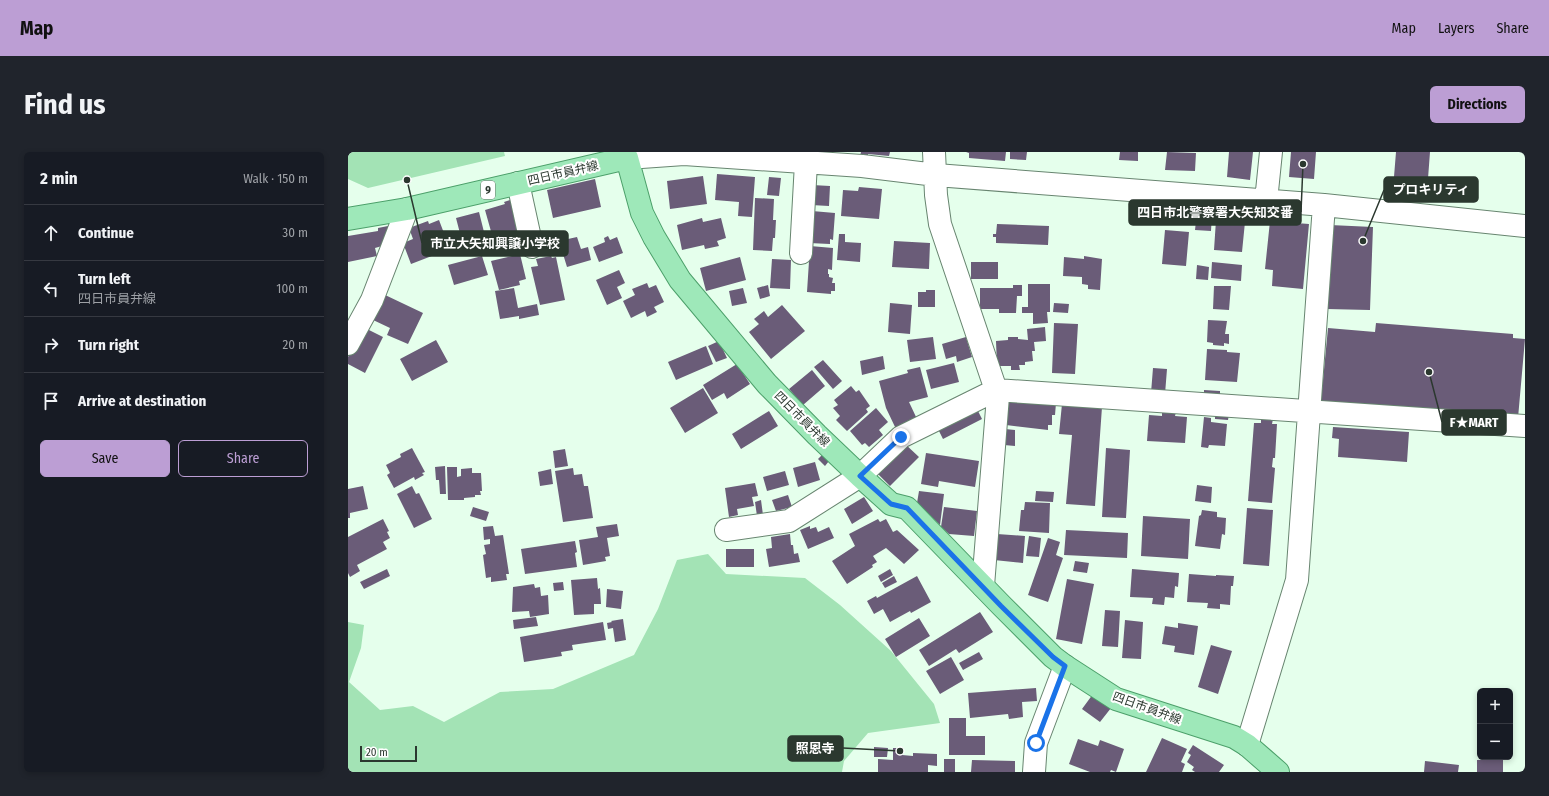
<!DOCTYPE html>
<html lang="en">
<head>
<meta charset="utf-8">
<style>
	:root { --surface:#171b24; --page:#20242c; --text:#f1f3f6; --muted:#9ea1a6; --line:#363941; --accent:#bc9ed4 }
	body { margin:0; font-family:"Fira Sans Condensed","Noto Sans JP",sans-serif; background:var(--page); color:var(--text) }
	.controls { position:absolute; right:12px; bottom:12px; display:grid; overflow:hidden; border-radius:6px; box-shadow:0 2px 6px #0003 }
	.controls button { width:36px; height:36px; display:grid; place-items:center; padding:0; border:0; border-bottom:1px solid var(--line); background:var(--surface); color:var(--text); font:20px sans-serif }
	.scale { position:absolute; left:12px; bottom:10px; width:57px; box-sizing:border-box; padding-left:4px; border:2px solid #2b382f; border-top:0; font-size:11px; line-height:14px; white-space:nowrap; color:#2b382f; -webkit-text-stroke:3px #fff; paint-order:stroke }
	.stop { position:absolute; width:12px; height:12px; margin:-9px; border:3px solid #1a73e8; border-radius:50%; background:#fff }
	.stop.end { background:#1a73e8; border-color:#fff; box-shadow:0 1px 4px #0008 }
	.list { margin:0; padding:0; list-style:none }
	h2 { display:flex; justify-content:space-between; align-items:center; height:52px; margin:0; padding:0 16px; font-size:17px }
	h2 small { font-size:13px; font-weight:400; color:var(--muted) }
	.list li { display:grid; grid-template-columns:26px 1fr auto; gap:12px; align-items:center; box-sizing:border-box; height:56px; padding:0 16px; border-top:1px solid var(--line) }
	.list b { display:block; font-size:15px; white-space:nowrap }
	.list p { margin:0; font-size:13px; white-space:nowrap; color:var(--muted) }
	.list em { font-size:13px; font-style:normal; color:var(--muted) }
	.actions { display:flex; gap:8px; padding:12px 16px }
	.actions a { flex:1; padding:9px 0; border:1px solid var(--accent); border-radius:6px; text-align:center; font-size:14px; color:var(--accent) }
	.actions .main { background:var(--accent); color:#111 }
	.icon { flex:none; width:22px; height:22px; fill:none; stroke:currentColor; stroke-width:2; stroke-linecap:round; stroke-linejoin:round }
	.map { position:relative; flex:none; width:1177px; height:620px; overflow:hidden; border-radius:6px }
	header { display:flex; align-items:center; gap:24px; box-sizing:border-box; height:56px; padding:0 20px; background:var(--accent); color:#111 }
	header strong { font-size:19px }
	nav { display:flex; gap:22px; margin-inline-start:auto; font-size:14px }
	.intro { display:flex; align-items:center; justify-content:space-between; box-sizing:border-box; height:96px; padding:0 24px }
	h1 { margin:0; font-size:28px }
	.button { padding:10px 18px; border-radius:6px; background:var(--accent); color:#111; font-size:14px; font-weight:700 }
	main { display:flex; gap:24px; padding:0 24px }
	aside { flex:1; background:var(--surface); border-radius:6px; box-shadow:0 2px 6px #0003 }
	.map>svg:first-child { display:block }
</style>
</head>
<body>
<header>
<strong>Map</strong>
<nav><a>Map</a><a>Layers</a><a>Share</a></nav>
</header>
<div class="intro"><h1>Find us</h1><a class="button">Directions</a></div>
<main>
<aside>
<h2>2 min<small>Walk · 150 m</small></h2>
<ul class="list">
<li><svg class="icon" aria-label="ahead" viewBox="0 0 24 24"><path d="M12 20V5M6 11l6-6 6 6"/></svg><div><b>Continue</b></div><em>30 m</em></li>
<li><svg class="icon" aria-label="left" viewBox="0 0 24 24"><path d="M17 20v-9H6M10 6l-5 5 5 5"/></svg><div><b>Turn left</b><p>四日市員弁線</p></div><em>100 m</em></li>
<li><svg class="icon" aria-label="right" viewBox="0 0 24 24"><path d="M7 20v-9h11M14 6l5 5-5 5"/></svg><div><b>Turn right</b></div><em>20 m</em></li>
<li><svg class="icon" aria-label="arrive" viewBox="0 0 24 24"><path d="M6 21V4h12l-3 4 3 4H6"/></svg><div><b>Arrive at destination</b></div></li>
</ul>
<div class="actions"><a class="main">Save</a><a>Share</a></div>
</aside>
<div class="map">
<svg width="1177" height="620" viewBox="0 0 1177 620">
	<rect width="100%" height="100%" fill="#e5ffec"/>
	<path fill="#a3e3b5" d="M0,0H156L157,4L20,36L0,27Z
		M360,402L378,422L457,426L492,453L543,499L586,552L592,571L520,581L496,609L494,620H0V470L16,473L13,496L1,530L32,558L65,554L96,570L152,540L205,537L286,503L310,457L329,408Z"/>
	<path fill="#6a5c78" d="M513,0H542L541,4L520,2V5L512,4Z
		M618,0H658L657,9L621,6V1Z
		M662,0H679L678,8L662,7Z
		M772,0H790V9L771,8Z
		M819,0L848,1L847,19L817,18Z
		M881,0H905L902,28L879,25Z
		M943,0H968L966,27L941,25Z
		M1048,0H1082L1079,40L1045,37Z
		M369,22L407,25L404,65L390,64L391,50L367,48Z
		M355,24L359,52L322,57L319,29Z
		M421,25L433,26L431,44L419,43Z
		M247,27L253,55L205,66L199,38Z
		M464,33L482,34L481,54L463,53Z
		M511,35L534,37L531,67L493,64L495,38L510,39Z
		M407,46L426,47L425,68H428L427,86H425L424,99L405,98Z
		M162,48L170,76L168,77L169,79L160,81L159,79L144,83L137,58L157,52L156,50Z
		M464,59L487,61L485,88L482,87V92L461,91Z
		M131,60L138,88L115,93L108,66Z
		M849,60L864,62L863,79L847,78Z
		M354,66L355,70L373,66L378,86L369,89L371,94L357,97L356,93L334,98L329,73Z
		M91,68L102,97L63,112L55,91L65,87L61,76L80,69L81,72Z
		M868,68L897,70L894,100L866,98Z
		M922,69L961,72L955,137L924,134L925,118L917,117Z
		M649,72L701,74L700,93L648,91V85H645V82H648Z
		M982,73L1025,75L1022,158L979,157Z
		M40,74L41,92L27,96L29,104L0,110V84L30,79V76Z
		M817,78L841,80L838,114L814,112Z
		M491,82H497V90L513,91L512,110L489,108Z
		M260,84L262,88L269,85L275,101L251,110L245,95L257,90L256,86Z
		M229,85L233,97L240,95L243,108L219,115L211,89Z
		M546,89L582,91L581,117L544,115Z
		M462,94L485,96L484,118L480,117V122H481V125L485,126L484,131H487V139H483V142L459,140Z
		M172,102L178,127L171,129L172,133L151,138L143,109Z
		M134,104L140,123L106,133L100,113Z
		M203,104L204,106L208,105L217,148L192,153L183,115L190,114L188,107Z
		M736,104L754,107L752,138L740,137V133L734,132V125L715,124L716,105L736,107Z
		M392,105L398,128L358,139L352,116Z
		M424,107L443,108L442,137L422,136Z
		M623,110H650V127H623Z
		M864,110L894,113L893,129L863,126Z
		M849,113L861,115L860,128L848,127Z
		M271,118L277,131L269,135L274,146L259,153L248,128Z
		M299,131L301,136L308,133L316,150L306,155L309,160L299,165L297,159L283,166L275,149L287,143L284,137Z
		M680,132H702V160H699L700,171L685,172V161H674V155H680Z
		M420,133L422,144L412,147L409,136Z
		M665,133H674V144H669L668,161H651V157H632V136H665Z
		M866,134H883L881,158L865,157Z
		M166,136L170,156L189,152L191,163L171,167V164L152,167L147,139Z
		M395,136L399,151L384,154L381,139Z
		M578,138H587V155H570V140H578Z
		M35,142L75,161L60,192L39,183L42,176L23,167Z
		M542,151L564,153L562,182L540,180Z
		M706,151L721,152L720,161L705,160Z
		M434,153L457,179L423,207L401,180L411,172L406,167L416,159L420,165Z
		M860,168L879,169L877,182H881V192L876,191V194L865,193V191L859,190Z
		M706,171L730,172L727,222L704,221Z
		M1028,171L1165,182V186L1177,187L1170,266L973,249L980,176L1027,180Z
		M697,175L698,189L686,190L687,199H684L685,209L677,210V213H671L672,218H663V214H649L648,189L660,188V185H670V187L680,188L679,177Z
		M17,176L35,185L17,221L0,212V205Z
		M585,185L588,207L562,210L559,188Z
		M618,185L624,205L609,210L608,204L598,207L594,192Z
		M88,188L100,210L64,229L52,207Z
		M371,189L379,206L368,210L360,194Z
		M358,194L365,212L328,228L320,210Z
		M859,197L879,198V200L892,201L889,230L857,228Z
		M535,204L537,217L514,223L512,209Z
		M475,208L494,229L485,237L466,215Z
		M606,211L611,230L583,237L578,218Z
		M389,212L402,232L379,247L376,241L364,248L355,233Z
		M572,215L580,245L561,250L569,267L548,277L538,256L531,229L560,221L559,218Z
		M805,216L819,217L817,242L803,241Z
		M464,218L477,234L455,253L441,237Z
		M503,234L508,240L511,238L522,254L518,257L520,260L499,279L488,268L492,264L485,256L490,253L486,248Z
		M355,236L370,261L337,281L322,256Z
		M856,238L872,239V247H856Z
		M660,248L708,251L707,263H704V273H700V278L658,273Z
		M714,252L754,255L747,354L718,352L724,283L711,282Z
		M528,256L540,270L531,278L535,283L521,295L517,291L514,293L502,279Z
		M421,259L430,274L393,297L384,282Z
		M630,259L634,267L595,287L588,273Z
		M814,259L828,260L827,264L839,265L837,291L799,289L801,263L814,264Z
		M867,261L881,262L880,268L867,267Z
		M856,265L863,266V270L879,272L877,294L861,293L860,296L853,295Z
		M913,267H925L924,272H929L927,306H925L924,315L927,316L924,351L900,349L906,271H913Z
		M985,275L1061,280L1059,310L990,305L991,287L984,286Z
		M657,277L667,278V294L656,293Z
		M556,291L571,305L542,334L528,320Z
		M64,296L77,320L74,321L76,323L67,328L66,325L46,336L39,323L42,321L38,313L53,305L52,302Z
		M758,296L782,298L778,366L754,365Z
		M217,297L220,314L207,316L205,299Z
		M578,301L631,309L627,335L591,329L590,335L573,332Z
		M474,303L481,309L477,314L470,307Z
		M467,310L472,328L450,335L445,316Z
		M97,314L98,342H92L91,328H88L87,315Z
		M99,315H109V325L113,324V317L124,316V321H133L134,339H132L133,343H127V345L116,346V348H100Z
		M225,316L226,323L234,322L236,334H240L245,366L215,370L207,319Z
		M203,317L205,332L192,334L190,320Z
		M437,319L441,333L419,339L415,325Z
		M407,331L410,344L404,345L406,354L389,357L390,363L381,365L377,336Z
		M849,333L864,335L863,351L847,349Z
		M15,334L20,357L2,361V366H0V337Z
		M64,334L68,342L71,341L84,367L66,376L49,342Z
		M571,339L596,342L592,373L569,351Z
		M688,339L706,340L705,350L687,349Z
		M440,343L444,355L428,359L424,348Z
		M516,345L525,359L504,372L496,357Z
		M413,348L415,363L409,364L407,350Z
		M677,350L702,351L701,381L671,379L673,358H676Z
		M125,355L141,360L138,369L122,364Z
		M596,355L629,359L626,384L601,382L593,375Z
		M899,356L925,358L921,414L895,412Z
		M854,358L869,360V365L878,366L877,383L874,382L872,397L847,394L851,364L853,363Z
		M795,364L842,367L840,407L793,404Z
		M35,367L41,379L39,380L42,386L35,390L39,397L9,413L12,419L2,425L0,421V385Z
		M530,367L532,370L538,367L545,380L549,378L571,398L556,412L538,396L525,404L529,410L524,413L525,415L499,432L484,409L507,394L501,382Z
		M269,372L271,384L259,386L262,404L257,405L258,409L235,413L231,388L250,385L248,375Z
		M145,374L147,384L155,383L161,422H158L159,428L143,430V425L138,426L135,403L138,402L136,393L142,392V387L136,388L135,375Z
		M462,374V377L468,375L470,380L481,375L486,386L460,397L452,378Z
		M718,378L780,381L779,406L716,403Z
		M442,382L443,393H445L446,402L450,401L452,410L421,415L418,397L424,396L423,385Z
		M649,382L677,384L675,411L646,408Z
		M681,384L693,386L691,405L678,404Z
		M700,386L712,390L708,403L715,406L700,450L680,443Z
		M227,389L229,400L227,401L229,415L177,422L173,397Z
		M378,397H406V415H378Z
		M727,409L741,411L739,421L725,419Z
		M39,417L42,424L16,437L12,430Z
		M542,417L545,423L533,430L530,424Z
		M784,417L831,421L830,435L827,434L826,446L817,445L816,453L804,452L805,446L782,445Z
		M841,422L868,424V423L886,424L885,434H883L882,453L872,452V457L859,456L860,451L839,450Z
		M546,424L549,430L537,436L534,431Z
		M569,424L583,450L563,461L562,459L542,470L535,457L526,462L519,449L528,444L529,446Z
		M249,426L250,437L252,436L253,452H246V462L226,463L223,428Z
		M719,427L746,432L734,492L708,487Z
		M215,430L216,438L206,439L205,431Z
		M186,432L187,436L192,435L193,444L200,443L201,462L182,465L181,459L164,460L165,435Z
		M259,437L275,439L273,457L258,455Z
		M757,458L772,459L770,495L754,494Z
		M632,460L645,480L611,501L608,497L581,514L571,498Z
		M188,465L190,474L166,477L165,468Z
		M571,466L582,484L548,505L537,487Z
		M275,467L278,488L267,490L265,476L260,477L259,471L264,470L263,469Z
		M777,468L795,470L793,507L774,506Z
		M255,470L258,488L224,493L225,498L213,500L214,504L176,510L172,485Z
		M830,471L850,474L846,503L826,500L827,494L814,492L817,474L830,476Z
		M863,493L884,499L870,542L850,535Z
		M631,500L635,507L615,518L611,511Z
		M603,505L616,528L592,542L578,519Z
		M688,536L689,549L674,550L675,565L661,567L660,562L622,566L620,541Z
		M745,542L763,556L752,570L734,557Z
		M601,566H618V584H637V603H601Z
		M814,586L839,597L833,610L837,612L834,620H798Z
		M730,587L750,594L752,588L776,597L768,620L763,618L762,620H742L721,612Z
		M845,593L876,613L871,620H847L844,618L846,615L839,610L843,603L840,601Z
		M526,595L540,596L539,605H526Z
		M545,596H555L554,603L565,604V601L589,602V614L580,613V620H530V607L545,608Z
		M596,607H607V620H596Z
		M1155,607V620H1129V608Z
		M624,608L667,609V620H623Z
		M1077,609L1111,613L1110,620H1076Z"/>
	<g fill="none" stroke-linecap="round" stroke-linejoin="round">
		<defs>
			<path id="minor" d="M277,0L279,6L336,2L514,14L588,23L976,53L1177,74
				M586,0L588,43L592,72L650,244L635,434
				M170,31L184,95
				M918,49L923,0
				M453,101L458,11
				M0,192L24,148L59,57
				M378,378L441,369L512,324L553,285L648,238L1177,274
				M899,593L949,428L976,53
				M686,620L688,591L717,514"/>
			<path id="major" d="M0,67L59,57L279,6L294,61L306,85L332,128L419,232L469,283L512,324L543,352L559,356L653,453L705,505L717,514L768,547L886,585L899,593L930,620"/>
		</defs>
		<use href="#minor" stroke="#688570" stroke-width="24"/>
		<use href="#major" stroke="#4ca06a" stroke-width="24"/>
		<use href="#minor" stroke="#fff" stroke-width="22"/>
		<use href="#major" stroke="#9ee8b9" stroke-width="22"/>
	</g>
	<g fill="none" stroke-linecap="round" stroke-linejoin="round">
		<path stroke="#1a73e8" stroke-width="5" d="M553,285L512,324L543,352L559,356L653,454L705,505L717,514L688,591"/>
	</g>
	<g text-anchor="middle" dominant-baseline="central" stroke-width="4" stroke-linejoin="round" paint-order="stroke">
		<rect fill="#fff" stroke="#6b746d" stroke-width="1" x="133" y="29" width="14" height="18" rx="3"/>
		<g font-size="11" font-weight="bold" fill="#2b382f">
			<text x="140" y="38">9</text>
		</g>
		<g font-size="12" fill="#2b382f" stroke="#fff">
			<text transform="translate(215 21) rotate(-13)">四日市員弁線</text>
			<text transform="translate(454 267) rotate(45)">四日市員弁線</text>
			<text transform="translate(799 556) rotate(20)">四日市員弁線</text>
		</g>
	</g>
	<path fill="none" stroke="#2b382f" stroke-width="1.5" d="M1015 89L1036 38M955 12L953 60M59 28L74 91M1081 220L1094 270M552 599L495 596"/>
	<g fill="#2b382f" stroke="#fff" stroke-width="1.5">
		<circle cx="1015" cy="89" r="4"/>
		<circle cx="955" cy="12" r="4"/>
		<circle cx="59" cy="28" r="4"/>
		<circle cx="1081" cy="220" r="4"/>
		<circle cx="552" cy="599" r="4"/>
	</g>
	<g fill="#2b382f" stroke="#2b382f" stroke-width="1.5">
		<rect x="1036" y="25" width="94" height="25" rx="4"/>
		<rect x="781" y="48" width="172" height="25" rx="4"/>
		<rect x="74" y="79" width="146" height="25" rx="4"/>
		<rect x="1094" y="258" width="64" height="25" rx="4"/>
		<rect x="440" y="584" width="55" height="25" rx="4"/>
	</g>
	<g font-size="13" text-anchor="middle" font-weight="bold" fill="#fff">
		<text x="1083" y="42">プロキリティ</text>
		<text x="867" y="65">四日市北警察署大矢知交番</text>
		<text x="147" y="96">市立大矢知興譲小学校</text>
		<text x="1126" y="275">F★MART</text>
		<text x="467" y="601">照恩寺</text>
	</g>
</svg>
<div class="controls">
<button>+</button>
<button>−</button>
</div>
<div class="scale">20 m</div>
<div class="stop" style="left:688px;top:591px"></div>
<div class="stop end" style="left:553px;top:285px"></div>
</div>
</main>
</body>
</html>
